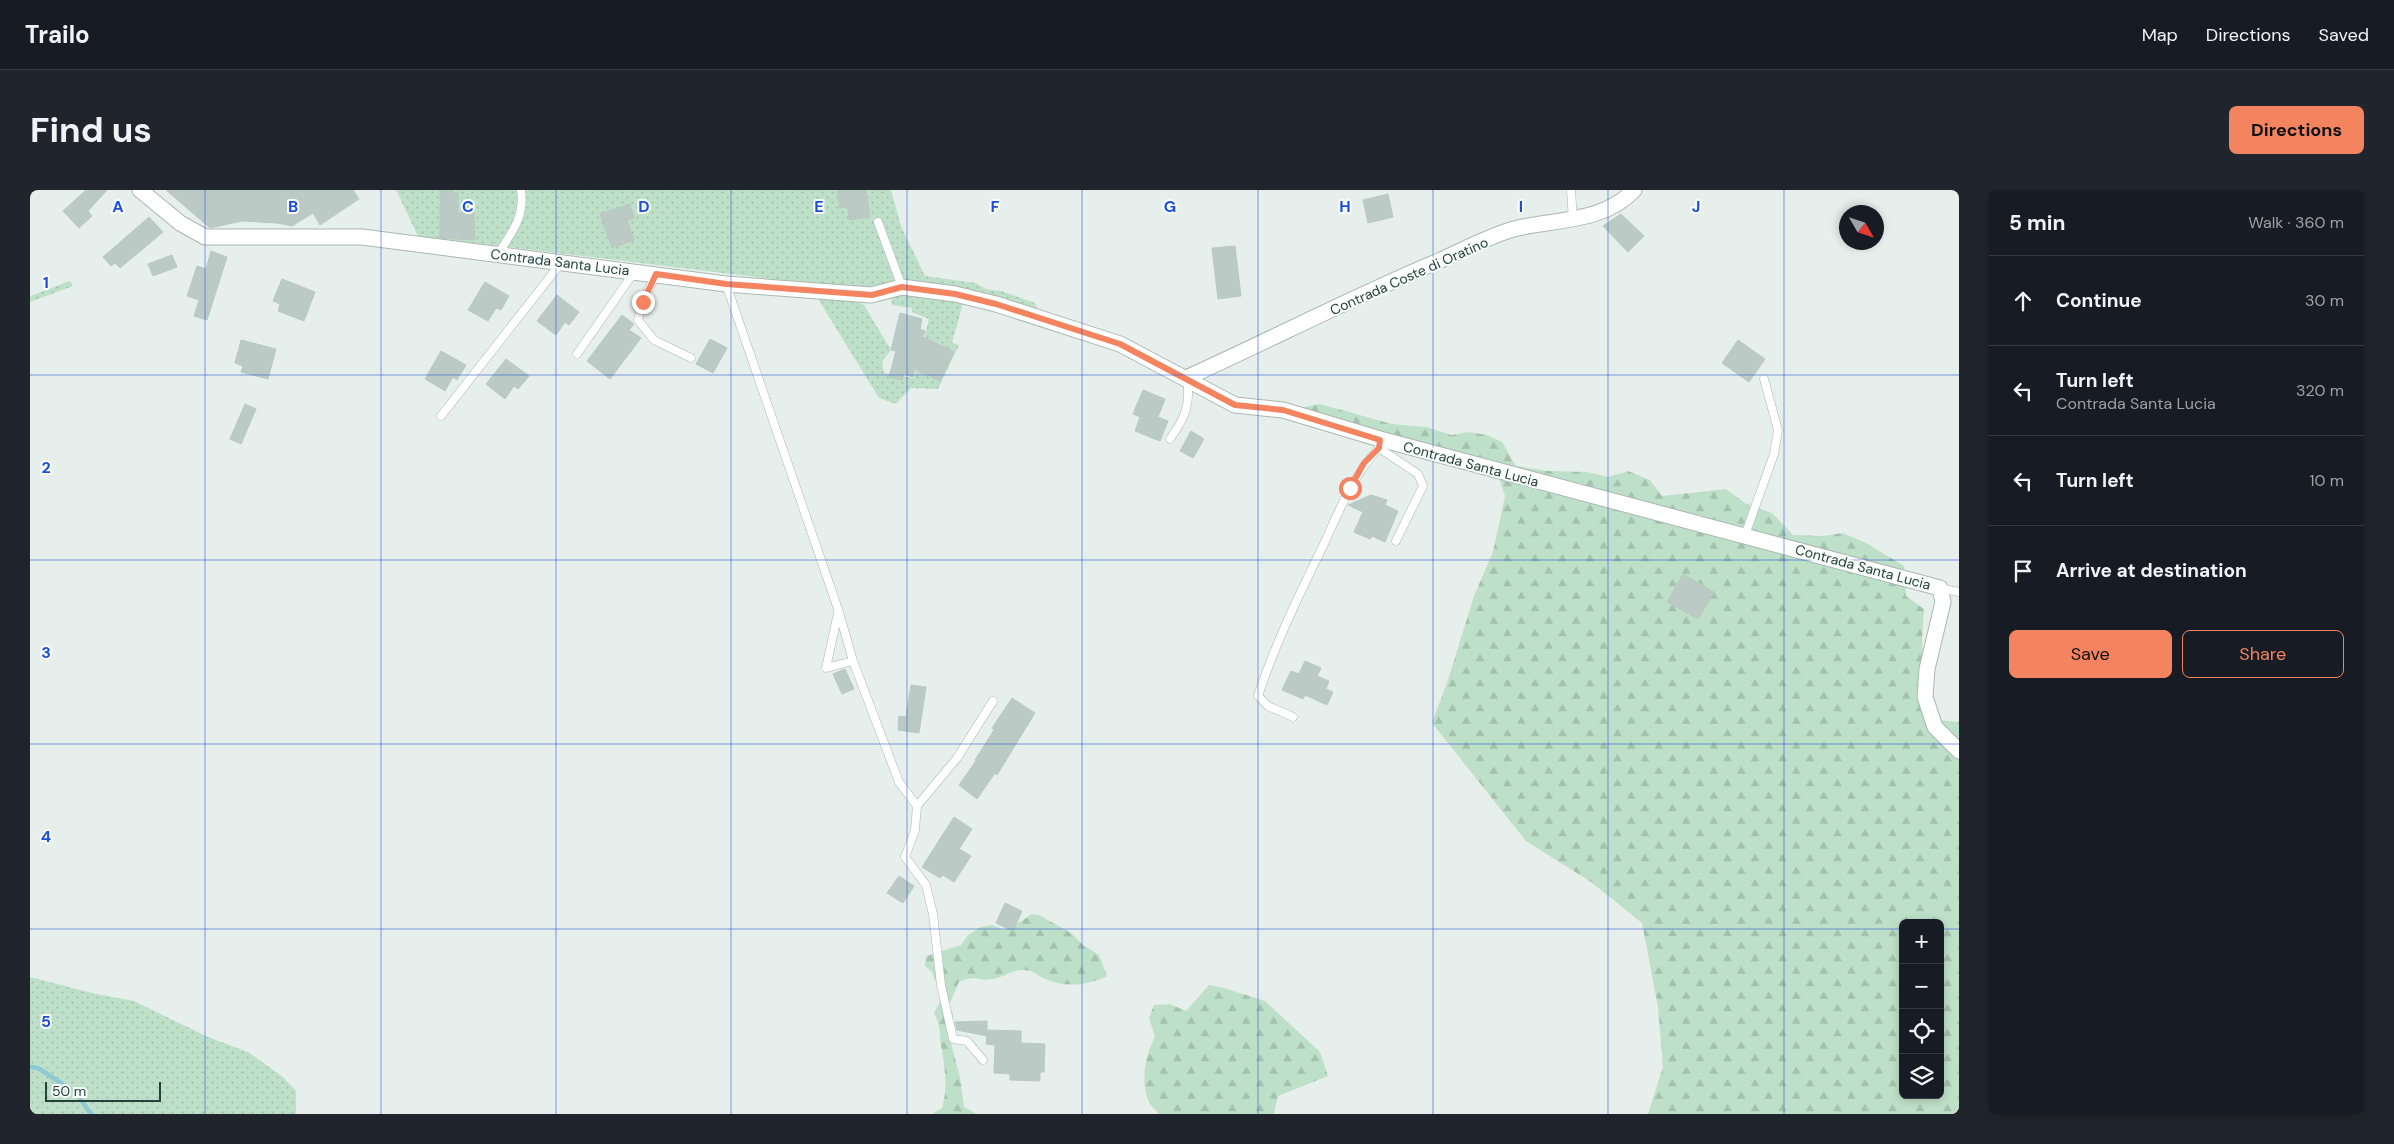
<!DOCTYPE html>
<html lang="en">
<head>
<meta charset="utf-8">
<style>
	:root { --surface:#171b24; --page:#20242c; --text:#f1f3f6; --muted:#9ea1a6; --line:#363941; --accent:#f4845f }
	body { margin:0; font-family:"DM Sans",sans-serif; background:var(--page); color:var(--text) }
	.controls { position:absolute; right:15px; bottom:15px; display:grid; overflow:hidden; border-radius:8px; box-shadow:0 2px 8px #0003 }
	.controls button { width:45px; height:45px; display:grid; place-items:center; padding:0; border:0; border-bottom:1px solid var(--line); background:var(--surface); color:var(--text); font:25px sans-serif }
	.compass { position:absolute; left:1809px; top:15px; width:45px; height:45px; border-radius:50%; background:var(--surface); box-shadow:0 2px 8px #0003; rotate:129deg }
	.scale { position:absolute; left:15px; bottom:12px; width:116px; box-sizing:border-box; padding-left:5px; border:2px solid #24423a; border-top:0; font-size:14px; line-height:18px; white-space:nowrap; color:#24423a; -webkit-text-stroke:4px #f7fbf9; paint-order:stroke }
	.stop { position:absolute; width:15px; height:15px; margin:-11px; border:4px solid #f4845f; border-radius:50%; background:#fff }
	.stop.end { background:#f4845f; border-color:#fff; box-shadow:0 1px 5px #0008 }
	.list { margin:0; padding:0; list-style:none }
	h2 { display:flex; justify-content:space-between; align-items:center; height:65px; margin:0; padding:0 20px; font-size:21px }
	h2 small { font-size:16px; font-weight:400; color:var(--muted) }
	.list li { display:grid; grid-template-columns:32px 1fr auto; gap:15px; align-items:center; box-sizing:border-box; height:90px; padding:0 20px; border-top:1px solid var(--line) }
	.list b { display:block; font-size:19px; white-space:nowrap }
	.list p { margin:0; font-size:16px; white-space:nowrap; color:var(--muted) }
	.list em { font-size:16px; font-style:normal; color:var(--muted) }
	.actions { display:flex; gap:10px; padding:15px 20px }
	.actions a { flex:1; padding:11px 0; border:1px solid var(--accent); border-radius:8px; text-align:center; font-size:18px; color:var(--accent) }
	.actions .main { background:var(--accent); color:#111 }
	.icon { flex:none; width:28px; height:28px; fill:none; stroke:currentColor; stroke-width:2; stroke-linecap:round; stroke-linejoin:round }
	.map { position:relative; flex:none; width:1929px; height:924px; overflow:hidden; border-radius:8px }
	header { display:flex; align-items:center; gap:30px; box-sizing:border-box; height:70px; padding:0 25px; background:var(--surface); border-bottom:1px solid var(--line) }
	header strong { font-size:24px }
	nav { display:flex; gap:28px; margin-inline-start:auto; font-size:18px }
	.intro { display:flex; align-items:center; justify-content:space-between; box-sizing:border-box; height:120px; padding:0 30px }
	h1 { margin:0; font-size:35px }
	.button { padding:12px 22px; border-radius:8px; background:var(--accent); color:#111; font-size:18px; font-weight:700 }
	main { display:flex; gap:30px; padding:0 30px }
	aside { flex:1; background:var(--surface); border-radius:8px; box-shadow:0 2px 8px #0003 }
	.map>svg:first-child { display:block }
</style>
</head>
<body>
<header>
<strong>Trailo</strong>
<nav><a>Map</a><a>Directions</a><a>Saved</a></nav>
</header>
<div class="intro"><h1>Find us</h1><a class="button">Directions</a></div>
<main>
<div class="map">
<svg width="1929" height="924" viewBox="0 0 1929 924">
	<defs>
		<pattern id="grass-dots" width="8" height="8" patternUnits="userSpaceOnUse" patternTransform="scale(1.25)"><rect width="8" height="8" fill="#bfe0c8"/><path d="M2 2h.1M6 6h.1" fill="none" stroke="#a4c1ad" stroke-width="1.8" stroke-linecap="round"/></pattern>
		<pattern id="forest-firs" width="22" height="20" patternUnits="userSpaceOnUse" patternTransform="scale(1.25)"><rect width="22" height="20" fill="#bfe0c8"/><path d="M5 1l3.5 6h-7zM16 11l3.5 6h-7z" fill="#a4c1ad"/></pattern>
	</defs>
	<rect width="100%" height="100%" fill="#e6efeb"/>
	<path fill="url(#grass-dots)" d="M366,0H861L871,36L895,86L946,93L956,99L971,101L1005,113L1008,120L966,108L840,101L388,46Z
		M40,91L43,96L0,112V106Z
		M884,104L933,114L922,153L929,155L908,199L881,198L866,214L849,208L788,109L828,112L834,115L861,160L852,172L854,183L884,188L899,129L882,122V118L862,115L861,106Z
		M0,787L66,804L104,811L178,847L218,862L253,887L266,901V924H0Z"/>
	<path fill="url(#forest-firs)" fill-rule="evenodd" d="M1290,214L1362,234L1396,237L1422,245L1439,242L1457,245L1472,252L1486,276L1518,281L1557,282L1578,287L1598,281L1620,290L1632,306L1696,299L1715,313L1742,323L1763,345L1793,346L1813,343L1836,353L1874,376L1876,406L1894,419L1892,451L1898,529L1929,532V924H1618L1633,877L1628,817L1612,733L1561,692L1496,651L1402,533L1418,490L1444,406L1463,362L1475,306L1465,275L1269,218ZM1873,733H1910V905H1873Z
		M1001,724L1009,725L1041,743L1053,755L1069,765L1077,786C1056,796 1035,798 1013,788C1009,786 1005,782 1000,781C983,777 976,787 963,789C948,792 946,784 929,792L919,815L923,824L920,849L930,887L934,917L947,924H902L912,918C918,898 915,880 912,860C908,843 913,841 904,823L910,812L912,792L905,791L902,782L895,776L896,766L931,755L937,746L950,737L962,735L974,740C986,732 989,735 1001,724Z
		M1179,795L1194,798L1235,811L1290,862L1298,886L1248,906L1244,924H1129C1126,920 1121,916 1119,912C1110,892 1115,865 1125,847L1119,828L1124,815L1140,814L1156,821Z"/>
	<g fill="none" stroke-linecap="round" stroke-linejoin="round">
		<path stroke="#8ec9d4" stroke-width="4.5" d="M0,877L8,878L46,903L61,924"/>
	</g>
	<path fill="#bbcac4" stroke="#b8c9c2" d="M56,0H77L58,21L62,26L49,38L33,21Z
		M136,0H323L329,9L290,35L283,23L262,36L247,33L212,31L180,38Z
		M410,0H423V3H428V23H444L445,50L410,48Z
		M807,0H836L840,27L819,30L818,17L810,18Z
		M1358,4L1363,27L1338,33L1333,10Z
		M600,14L604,28L597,30L604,50L582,58L570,24Z
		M1591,24L1614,46L1598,62L1573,36Z
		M119,27L133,42L90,78L85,73L81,76L73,67Z
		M1205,56L1211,106L1188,109L1182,58Z
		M181,61L197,67L177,130L164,126L169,110L157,106L167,76L176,79Z
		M142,65L147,77L123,86L118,74Z
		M252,89L285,102L274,131L248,121L250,114L243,111Z
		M455,92L479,106L471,120L466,118L458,131L438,120Z
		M527,105L549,122L539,135L535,132L526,145L507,131Z
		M870,123L892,129L890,139L895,141L893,147L924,162L910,191L885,179L883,187L874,184L872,190L859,187L866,161L861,160Z
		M592,125L604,134L599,140L611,148L580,189L557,171Z
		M680,149L697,158L683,183L666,174Z
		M211,150L246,159L238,189L211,182L213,176L205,173Z
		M1708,150L1735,169L1719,192L1692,173Z
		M411,161L436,175L427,190L423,187L415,201L395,189Z
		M476,169L499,186L488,199L484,196L475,209L456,194Z
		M1113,200L1135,209L1128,227L1138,231L1130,251L1105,241L1110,227L1103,224Z
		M215,214L226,219L211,254L200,249Z
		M1161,241L1174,249L1163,268L1150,261Z
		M1341,305L1357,310L1355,315L1368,321L1355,352L1342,346L1340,349L1324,342L1333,322L1318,315Z
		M1653,384L1684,402L1668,429L1637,412Z
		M1275,471L1291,478L1287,486L1299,491L1296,499L1303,502L1297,515L1275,505L1273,509L1252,500L1261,481L1269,484Z
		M815,479L824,499L812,504L803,484Z
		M881,495L896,497L889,543L868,540L869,526L876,527Z
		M982,508L1005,523L967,585L965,583L947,609L929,595L946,571L945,570L964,540L962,538Z
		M924,627L942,639L929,659L941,666L924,692L913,685L910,688L892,677Z
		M869,686L884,696L873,713L857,703Z
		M975,713L992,721L983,741L966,733Z
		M957,831V840L991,841V853L1015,854L1014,882H1010V891L980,890V884L964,883L965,855L956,854L957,846L927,840L925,832Z"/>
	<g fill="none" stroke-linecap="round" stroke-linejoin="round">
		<defs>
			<path id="service" d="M1541,0L1543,30
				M848,32L872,97
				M468,64C482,42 495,27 491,0
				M626,84L613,112L608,130L624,150L661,168
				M696,94L809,422L823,471L869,592L887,616L885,640L875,667L896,695L903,724L911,795L923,849L937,851L953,870
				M547,164L605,81
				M411,226L531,73
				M1140,249C1155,228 1161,215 1157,189
				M1349,258L1388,284L1393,296L1366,351
				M1715,345L1744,264L1748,240L1734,189
				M1910,398L1929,402
				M808,423L796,478L823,471
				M1263,527L1238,516L1228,506C1245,454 1269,405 1293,356C1309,321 1323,285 1349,258L1350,249
				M887,616L927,568L963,511"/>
			<path id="minor" d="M110,0L150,33L175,47H332L696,94L841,105L872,97L925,104L966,114L1090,154L1205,215L1253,220L1350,249L1910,398L1913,412L1897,479L1895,507L1905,537L1929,561
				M1156,188C1242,149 1325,106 1411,70C1433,60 1465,43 1488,38C1527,29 1574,32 1604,0"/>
		</defs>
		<use href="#service" stroke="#a8b8b2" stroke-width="9"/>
		<use href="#minor" stroke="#a8b8b2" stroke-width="17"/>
		<use href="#service" stroke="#fff" stroke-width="8"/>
		<use href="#minor" stroke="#fff" stroke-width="15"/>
	</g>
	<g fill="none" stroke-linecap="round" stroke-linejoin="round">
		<path stroke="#f4845f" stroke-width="6" d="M613,112L626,84L696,94L842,105L872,97L925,104L966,114L1090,154L1205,215L1253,220L1350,250L1349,258L1334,273L1320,298"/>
	</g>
	<path fill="none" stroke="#1d4ed8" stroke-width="1" stroke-opacity="0.55" d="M175,0V924M351,0V924M526,0V924M701,0V924M877,0V924M1052,0V924M1228,0V924M1403,0V924M1578,0V924M1754,0V924M0,185H1929M0,370H1929M0,554H1929M0,739H1873M1910,739H1929"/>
	<g text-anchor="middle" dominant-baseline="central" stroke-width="4" stroke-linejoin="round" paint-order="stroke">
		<g font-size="14" fill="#24423a" stroke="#f7fbf9">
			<text transform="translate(530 72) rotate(7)">Contrada Santa Lucia</text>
			<text transform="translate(1379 86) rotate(-24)">Contrada Coste di Oratino</text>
			<text transform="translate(1441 274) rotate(15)">Contrada Santa Lucia</text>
			<text transform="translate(1833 377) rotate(15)">Contrada Santa Lucia</text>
		</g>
	</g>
	<g font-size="16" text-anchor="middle" font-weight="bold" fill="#1d4ed8" stroke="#f7fbf9" stroke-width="4" stroke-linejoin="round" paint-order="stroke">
		<text x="88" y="22">A</text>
		<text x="263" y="22">B</text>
		<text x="438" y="22">C</text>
		<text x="614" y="22">D</text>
		<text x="789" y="22">E</text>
		<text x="965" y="22">F</text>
		<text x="1140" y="22">G</text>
		<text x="1315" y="22">H</text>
		<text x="1491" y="22">I</text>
		<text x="1666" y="22">J</text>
		<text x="16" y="98">1</text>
		<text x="16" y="283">2</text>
		<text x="16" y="468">3</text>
		<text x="16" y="652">4</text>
		<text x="16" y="837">5</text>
	</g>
</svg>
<div class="controls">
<button>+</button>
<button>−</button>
<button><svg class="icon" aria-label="locate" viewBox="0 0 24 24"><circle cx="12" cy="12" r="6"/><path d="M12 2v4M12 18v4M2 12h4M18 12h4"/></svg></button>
<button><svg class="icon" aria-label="layers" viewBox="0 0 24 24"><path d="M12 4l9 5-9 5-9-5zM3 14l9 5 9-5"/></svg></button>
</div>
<svg class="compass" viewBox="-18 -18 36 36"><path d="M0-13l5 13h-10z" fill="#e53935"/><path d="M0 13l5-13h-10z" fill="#9ea1a6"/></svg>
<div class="scale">50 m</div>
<div class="stop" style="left:1320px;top:298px"></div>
<div class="stop end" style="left:613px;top:112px"></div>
</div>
<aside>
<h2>5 min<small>Walk · 360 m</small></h2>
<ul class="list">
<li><svg class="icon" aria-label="ahead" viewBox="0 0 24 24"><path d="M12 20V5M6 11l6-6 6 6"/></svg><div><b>Continue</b></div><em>30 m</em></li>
<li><svg class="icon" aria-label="left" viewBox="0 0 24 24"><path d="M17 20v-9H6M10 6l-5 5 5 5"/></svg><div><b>Turn left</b><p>Contrada Santa Lucia</p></div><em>320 m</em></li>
<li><svg class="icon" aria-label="left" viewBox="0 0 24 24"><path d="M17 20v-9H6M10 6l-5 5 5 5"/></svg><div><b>Turn left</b></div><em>10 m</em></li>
<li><svg class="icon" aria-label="arrive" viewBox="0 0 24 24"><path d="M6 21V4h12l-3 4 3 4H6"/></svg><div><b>Arrive at destination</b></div></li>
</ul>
<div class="actions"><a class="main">Save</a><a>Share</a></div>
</aside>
</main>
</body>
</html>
